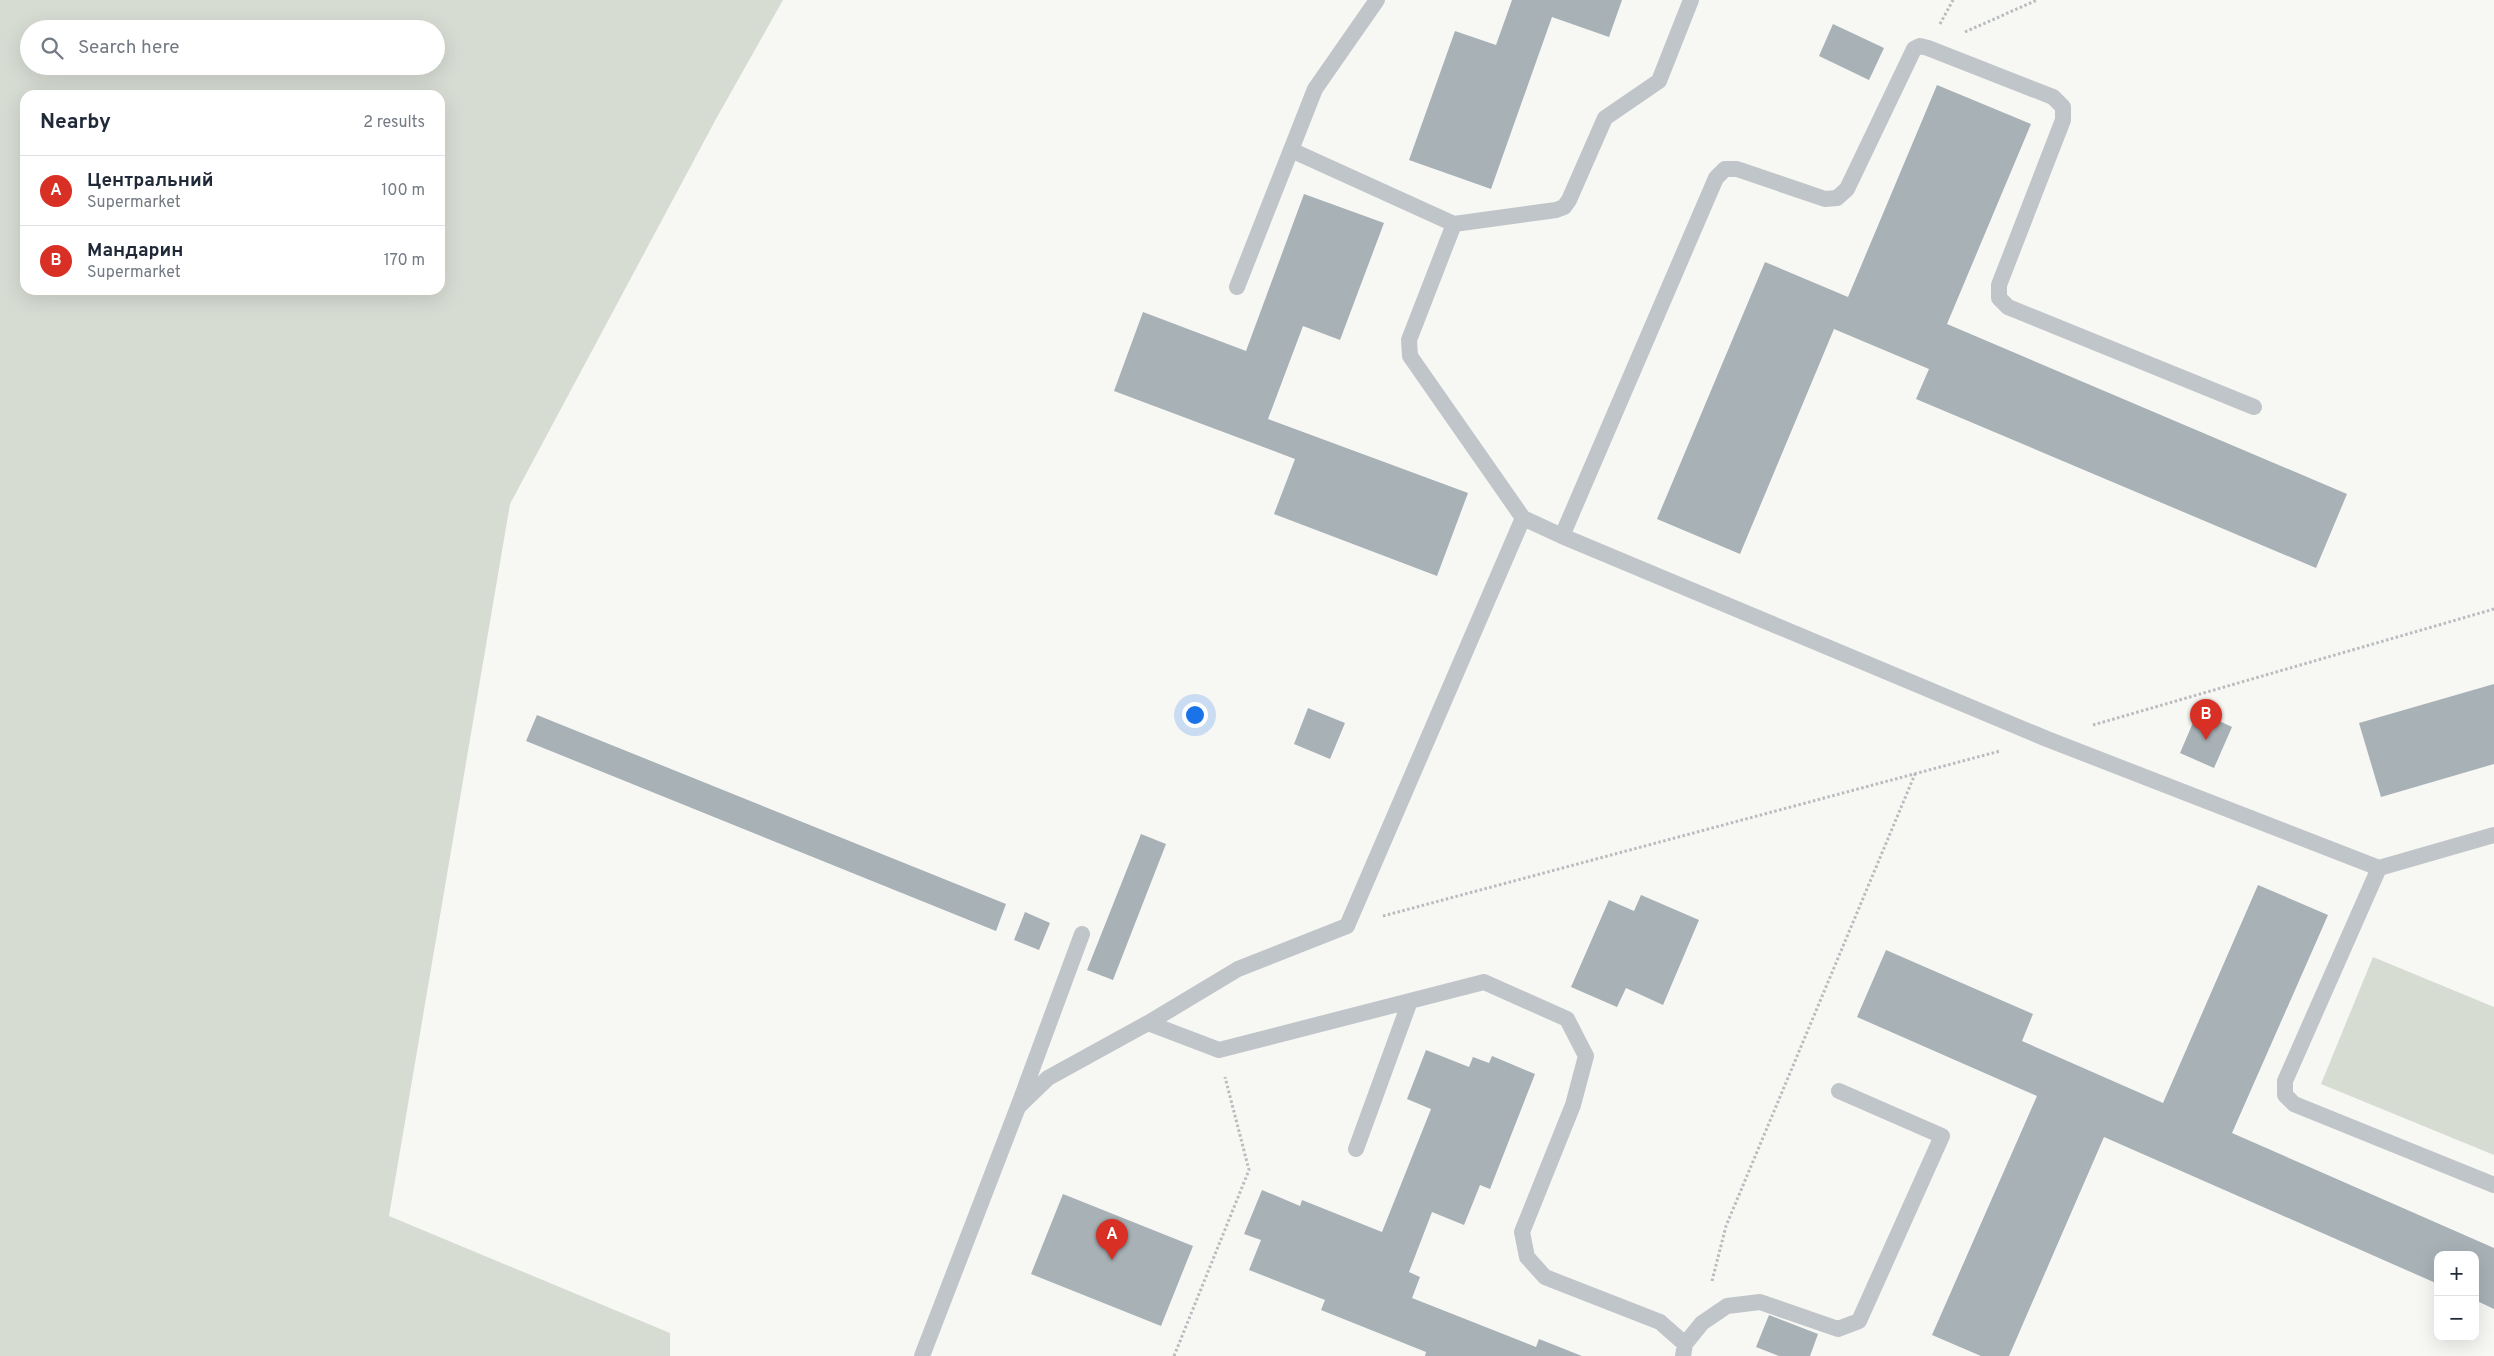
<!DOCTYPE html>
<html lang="en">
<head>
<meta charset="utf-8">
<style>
	:root { --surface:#fff; --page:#f6f6f7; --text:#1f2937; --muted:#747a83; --line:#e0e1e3; --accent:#d93025 }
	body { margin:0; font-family:Overpass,sans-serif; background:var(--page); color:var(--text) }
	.controls { position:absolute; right:15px; bottom:15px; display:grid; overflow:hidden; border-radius:10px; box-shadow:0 5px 20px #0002 }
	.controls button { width:45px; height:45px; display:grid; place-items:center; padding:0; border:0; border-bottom:1px solid var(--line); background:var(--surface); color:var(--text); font:25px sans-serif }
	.you { position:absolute; left:1194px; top:714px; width:18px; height:18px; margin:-12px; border:4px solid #fff; border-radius:50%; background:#1a73e8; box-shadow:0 0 0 8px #1a73e833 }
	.badge { display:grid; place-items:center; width:32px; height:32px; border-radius:50%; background:var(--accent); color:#fff; font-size:16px; font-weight:700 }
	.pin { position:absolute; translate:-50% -41px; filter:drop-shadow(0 1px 2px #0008) }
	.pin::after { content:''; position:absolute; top:26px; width:18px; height:15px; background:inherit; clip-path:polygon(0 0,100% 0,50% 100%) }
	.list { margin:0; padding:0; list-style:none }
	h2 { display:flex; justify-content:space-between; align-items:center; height:65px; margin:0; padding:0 20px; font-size:21px }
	h2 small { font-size:16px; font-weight:400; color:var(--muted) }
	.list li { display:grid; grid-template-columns:32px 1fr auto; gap:15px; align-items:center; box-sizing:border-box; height:70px; padding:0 20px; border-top:1px solid var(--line) }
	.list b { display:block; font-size:19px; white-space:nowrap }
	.list p { margin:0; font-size:16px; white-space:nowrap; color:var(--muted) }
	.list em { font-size:16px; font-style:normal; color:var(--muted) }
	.icon { flex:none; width:28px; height:28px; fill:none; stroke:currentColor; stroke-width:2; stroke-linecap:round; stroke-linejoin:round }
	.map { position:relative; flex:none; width:2494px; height:1356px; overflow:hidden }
	.search { position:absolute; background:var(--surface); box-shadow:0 5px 20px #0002; left:20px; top:20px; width:425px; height:55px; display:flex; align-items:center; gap:12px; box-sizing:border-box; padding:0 18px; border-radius:28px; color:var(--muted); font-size:19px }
	.panel { position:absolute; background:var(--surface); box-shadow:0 5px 20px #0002; left:20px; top:90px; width:425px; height:205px; border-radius:15px }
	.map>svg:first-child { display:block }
</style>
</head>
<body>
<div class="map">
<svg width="2494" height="1356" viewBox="0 0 2494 1356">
	<rect width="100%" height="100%" fill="#f7f7f4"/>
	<path fill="#d7dcd3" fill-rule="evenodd" d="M0,0H783L716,119L510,504L389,1216L670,1333V1356H0ZM29,29H436V66H29ZM25,95H440V290H25Z
		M2373,957L2494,1007V1155L2321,1084Z"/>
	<path fill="#a7b1b6" d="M1512,0H1622L1609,37L1552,17L1491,189L1409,160L1455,31L1496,45Z
		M1833,24L1884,48L1869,80L1819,56Z
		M1937,85L2031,124L1947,324L2347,494L2316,568L1916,399L1929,369L1834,329L1740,554L1657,519L1765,262L1848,297Z
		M1304,194L1384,223L1340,340L1303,326L1268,419L1468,493L1437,576L1274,514L1295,459L1114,391L1143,312L1246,351Z
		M2494,684V764L2381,797L2359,723Z
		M1308,708L1345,723L1330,759L1294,744Z
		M2198,711L2232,727L2214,768L2180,753Z
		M537,715L1006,904L996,931L526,741Z
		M1141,834L1166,844L1113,980L1087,970Z
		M2258,885L2328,915L2232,1133L2494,1248V1309L2475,1300V1255H2438V1284L2104,1137L2009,1356H1981L1932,1335L2037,1096L1857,1017L1886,950L2033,1014L2022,1041L2163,1103Z
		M1641,895L1699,920L1663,1005L1626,988L1617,1007L1571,987L1609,900L1634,911Z
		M1025,912L1050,923L1039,950L1014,940Z
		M1426,1050L1469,1067L1473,1057L1489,1063L1492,1056L1535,1074L1490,1189L1480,1185L1464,1225L1432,1212L1409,1272L1420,1277L1412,1298L1536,1347L1539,1339L1582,1356H1425L1426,1352L1321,1310L1325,1300L1249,1270L1261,1240L1244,1234L1262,1190L1300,1206L1302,1200L1382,1232L1431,1109L1407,1099Z
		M1063,1194L1193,1246L1161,1326L1031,1274Z
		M1769,1315L1818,1334L1810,1356H1779L1756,1347Z"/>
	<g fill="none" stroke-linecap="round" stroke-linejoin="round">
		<path stroke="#b8bcbf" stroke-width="3" stroke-dasharray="2.5 2.5" stroke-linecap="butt" d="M1940,24L1953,0
			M1965,32L2037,0
			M2093,725L2494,609
			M1383,916L2000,751
			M1712,1281L1726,1226L1915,774
			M1174,1356L1249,1170L1225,1077"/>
		<path stroke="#c0c5c9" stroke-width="16" d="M1291,150L1454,224
			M1237,287L1315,89L1377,0
			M1523,518L1410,356L1409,340L1454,224L1556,210L1564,207L1569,200L1605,118L1659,81L1691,0
			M1562,536L2047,739L2379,868
			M2494,835L2379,868L2285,1081V1095L2294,1104L2494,1185
			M1148,1023L1219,1050L1484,982L1567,1019L1586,1056L1573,1105L1522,1232L1527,1257L1545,1277L1660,1322L1685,1344L1683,1356
			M1018,1107L1048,1078L1148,1023L1238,969L1347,926L1523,518L1562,536L1716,178L1725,169H1737L1825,199L1837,198L1847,189L1914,49L1920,46L1928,48L2053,97L2063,107V120L1999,285V298L2008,307L2254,407
			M1356,1149L1410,1001
			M1685,1344L1702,1323L1727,1306L1760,1302L1838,1329L1859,1321L1942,1136L1839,1091
			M922,1356L1018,1107L1082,934"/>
	</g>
</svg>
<div class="controls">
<button>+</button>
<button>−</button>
</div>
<div class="you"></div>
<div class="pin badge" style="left:1112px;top:1260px">A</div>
<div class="pin badge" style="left:2206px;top:740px">B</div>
<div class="search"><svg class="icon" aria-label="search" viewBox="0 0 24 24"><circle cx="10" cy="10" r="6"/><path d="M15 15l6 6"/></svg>Search here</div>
<section class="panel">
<h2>Nearby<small>2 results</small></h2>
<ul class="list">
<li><span class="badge">A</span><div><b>Центральний</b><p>Supermarket</p></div><em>100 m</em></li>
<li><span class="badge">B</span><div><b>Мандарин</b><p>Supermarket</p></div><em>170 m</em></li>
</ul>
</section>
</div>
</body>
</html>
